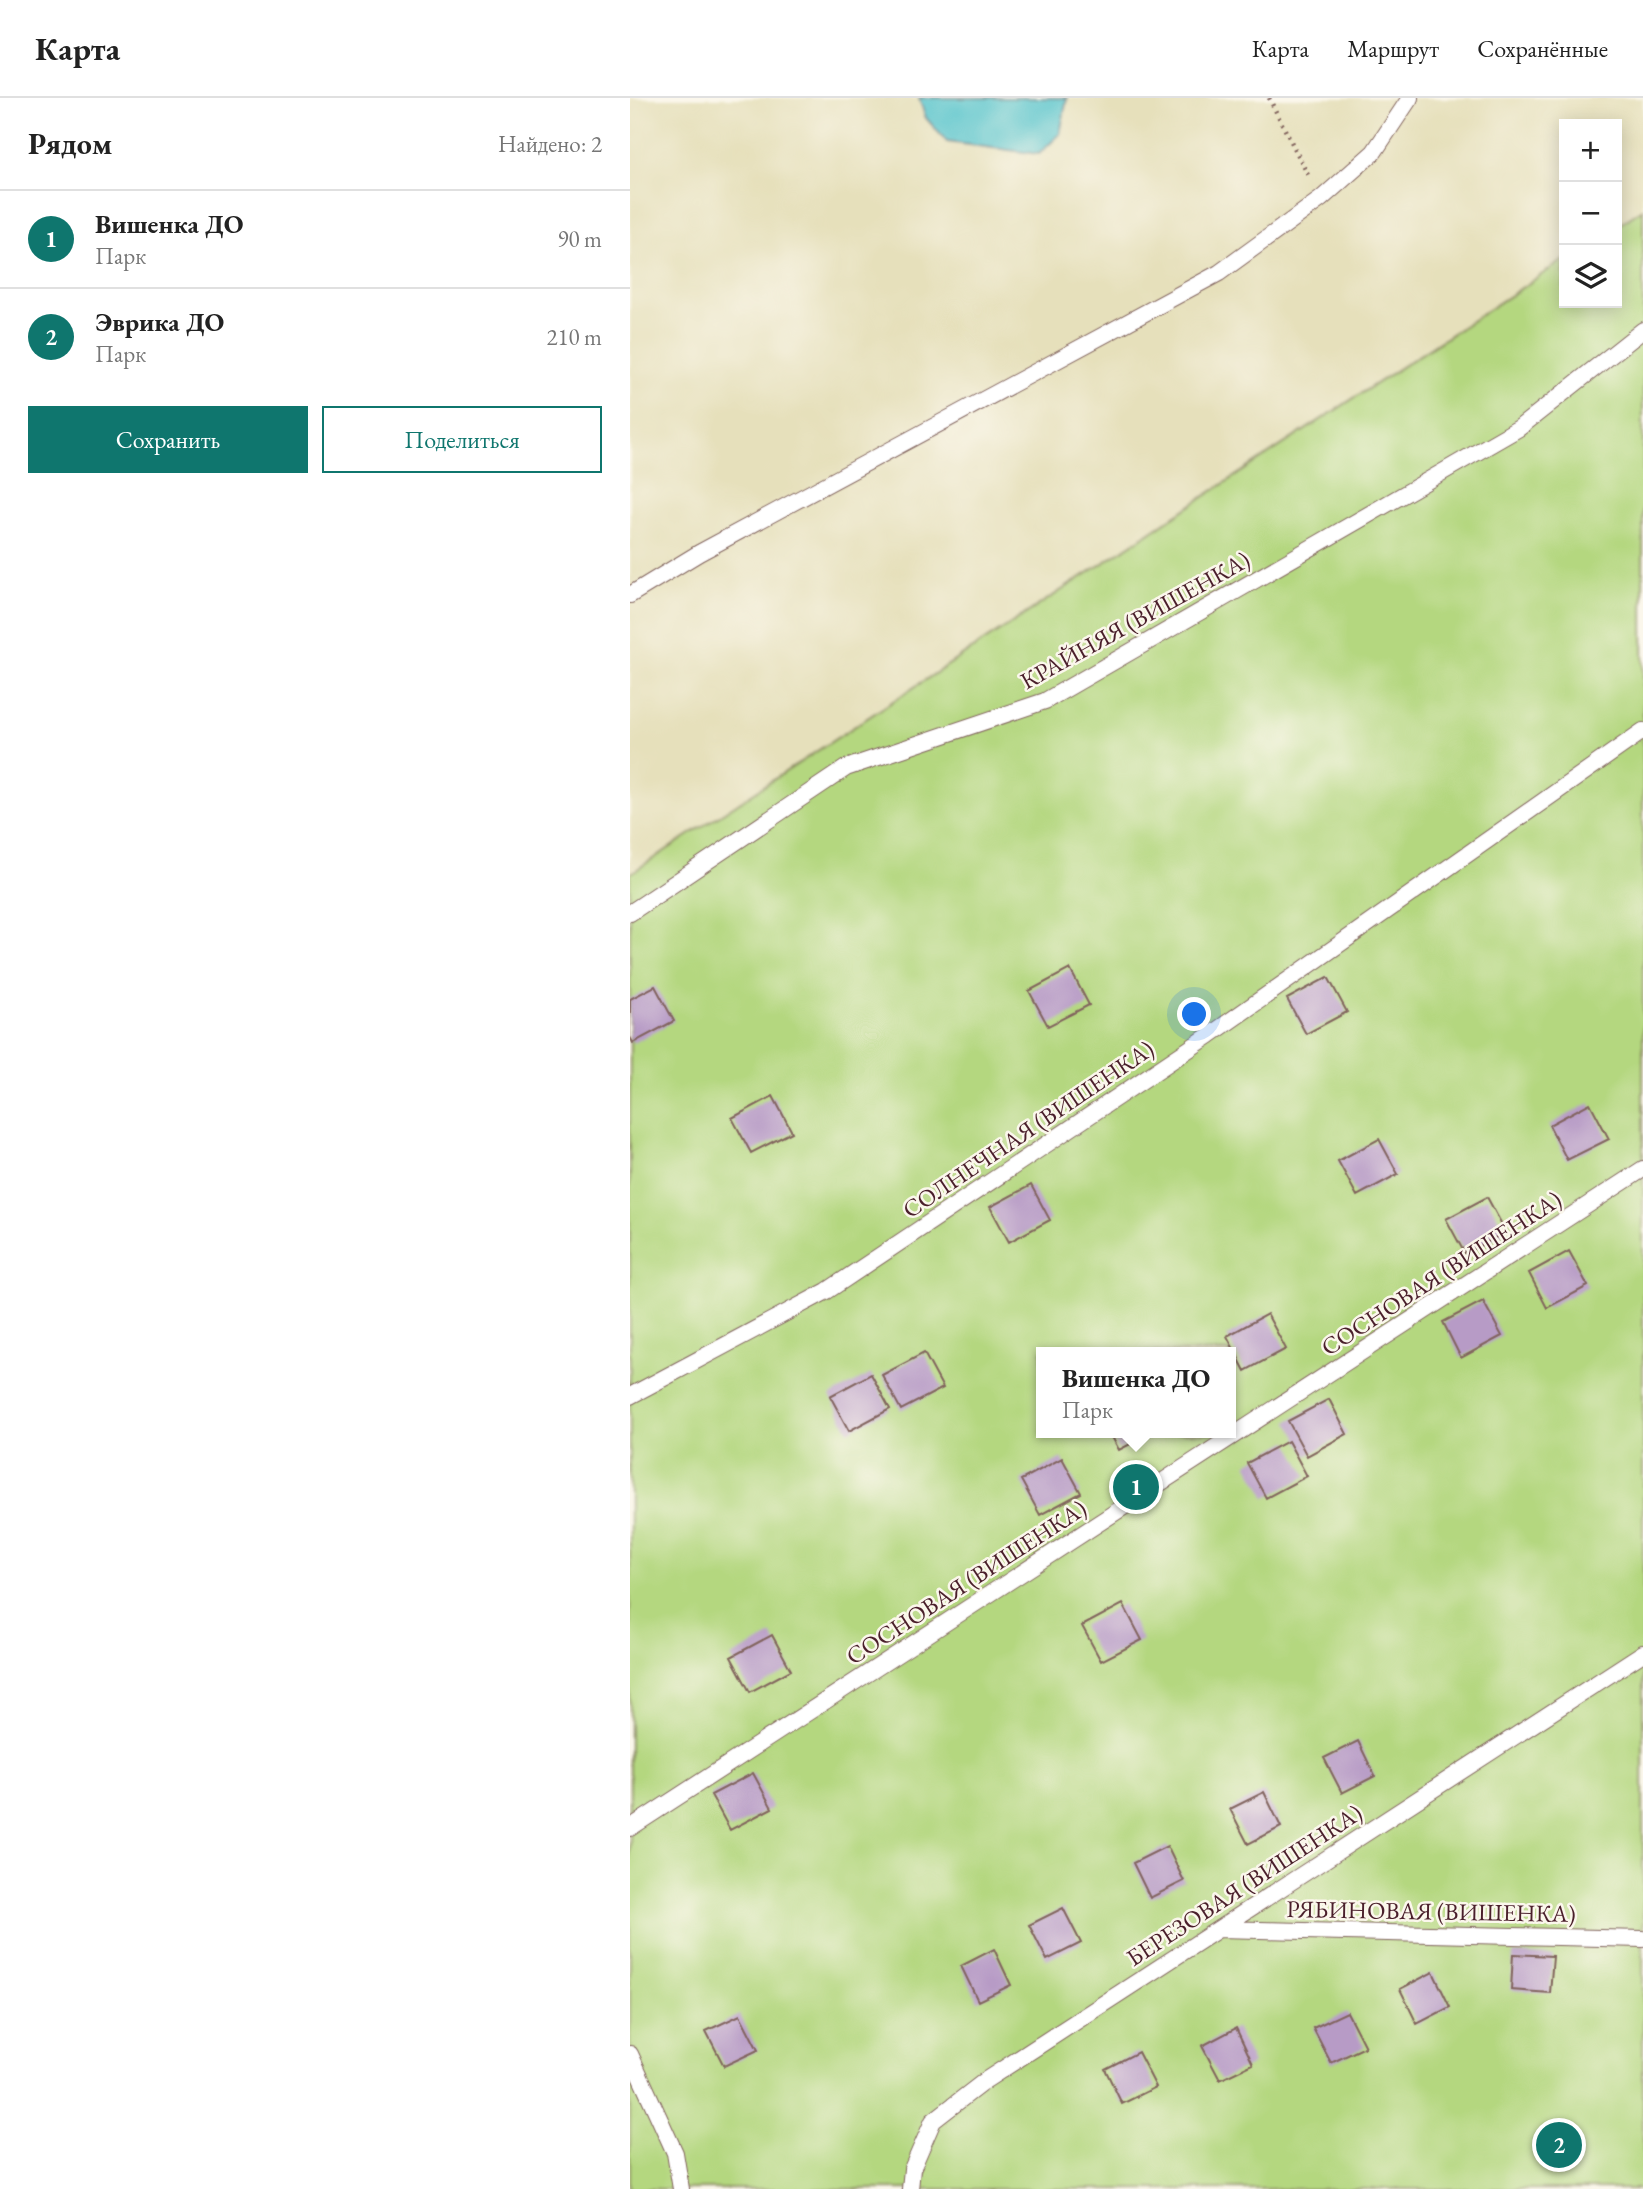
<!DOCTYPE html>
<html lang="ru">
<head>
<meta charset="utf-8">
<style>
	:root { --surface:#fff; --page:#f2f2f2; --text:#222; --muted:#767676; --line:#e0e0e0; --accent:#0f766e }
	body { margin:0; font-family:"EB Garamond",serif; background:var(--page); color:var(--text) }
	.controls { position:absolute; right:21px; top:21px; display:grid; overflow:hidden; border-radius:0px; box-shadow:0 4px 18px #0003 }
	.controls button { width:63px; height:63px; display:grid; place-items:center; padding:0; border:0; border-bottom:2px solid var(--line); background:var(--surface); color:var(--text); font:35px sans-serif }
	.you { position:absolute; left:565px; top:917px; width:24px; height:24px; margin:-18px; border:5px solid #fff; border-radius:50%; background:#1a73e8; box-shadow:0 0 0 10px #1a73e833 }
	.badge { display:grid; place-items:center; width:46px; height:46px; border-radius:50%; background:var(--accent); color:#fff; font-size:23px; font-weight:700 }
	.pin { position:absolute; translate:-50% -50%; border:4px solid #fff; box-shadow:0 2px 7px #0006 }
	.popup { position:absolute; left:406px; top:1249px; width:200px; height:91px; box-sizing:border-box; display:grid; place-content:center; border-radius:0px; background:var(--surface); filter:drop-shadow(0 2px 5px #0005); font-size:23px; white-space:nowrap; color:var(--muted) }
	.popup b { font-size:26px; color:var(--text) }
	.popup::after { content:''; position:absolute; left:50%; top:100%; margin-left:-14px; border:14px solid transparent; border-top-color:var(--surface) }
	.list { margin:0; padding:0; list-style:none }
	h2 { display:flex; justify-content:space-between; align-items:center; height:91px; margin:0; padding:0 28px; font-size:30px }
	h2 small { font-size:23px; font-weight:400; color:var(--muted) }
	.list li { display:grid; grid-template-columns:46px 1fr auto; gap:21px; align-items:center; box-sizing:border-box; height:98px; padding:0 28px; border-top:2px solid var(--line) }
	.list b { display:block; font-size:26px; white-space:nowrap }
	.list p { margin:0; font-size:23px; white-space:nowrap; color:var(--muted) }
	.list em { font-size:23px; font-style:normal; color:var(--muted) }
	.actions { display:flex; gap:14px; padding:21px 28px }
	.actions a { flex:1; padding:16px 0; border:2px solid var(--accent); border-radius:0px; text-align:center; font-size:24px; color:var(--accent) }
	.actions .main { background:var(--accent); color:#fff }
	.icon { flex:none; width:38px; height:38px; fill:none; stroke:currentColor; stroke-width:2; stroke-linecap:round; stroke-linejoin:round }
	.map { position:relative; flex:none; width:1013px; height:2091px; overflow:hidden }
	header { display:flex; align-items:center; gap:42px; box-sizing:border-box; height:98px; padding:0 35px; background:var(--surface); border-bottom:2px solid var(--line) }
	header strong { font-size:33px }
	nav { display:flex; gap:38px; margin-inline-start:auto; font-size:24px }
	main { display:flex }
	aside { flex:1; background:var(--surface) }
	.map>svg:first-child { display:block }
</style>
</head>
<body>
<header>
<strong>Карта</strong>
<nav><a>Карта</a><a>Маршрут</a><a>Сохранённые</a></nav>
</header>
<main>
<aside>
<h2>Рядом<small>Найдено: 2</small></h2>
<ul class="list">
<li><span class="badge">1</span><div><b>Вишенка ДО</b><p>Парк</p></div><em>90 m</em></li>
<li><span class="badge">2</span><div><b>Эврика ДО</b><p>Парк</p></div><em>210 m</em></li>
</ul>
<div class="actions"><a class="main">Сохранить</a><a>Поделиться</a></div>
</aside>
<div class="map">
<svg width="1013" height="2091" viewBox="0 0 1013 2091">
	<rect width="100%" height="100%" fill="#fbf7ec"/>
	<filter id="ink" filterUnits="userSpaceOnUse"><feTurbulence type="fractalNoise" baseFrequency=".0143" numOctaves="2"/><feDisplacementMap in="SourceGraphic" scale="14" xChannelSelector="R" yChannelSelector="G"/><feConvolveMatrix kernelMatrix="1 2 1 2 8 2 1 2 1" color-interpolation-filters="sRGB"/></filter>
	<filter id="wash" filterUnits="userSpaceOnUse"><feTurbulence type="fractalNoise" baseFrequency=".00686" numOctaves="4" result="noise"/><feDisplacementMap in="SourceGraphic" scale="28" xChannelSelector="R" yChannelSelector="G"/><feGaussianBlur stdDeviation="1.57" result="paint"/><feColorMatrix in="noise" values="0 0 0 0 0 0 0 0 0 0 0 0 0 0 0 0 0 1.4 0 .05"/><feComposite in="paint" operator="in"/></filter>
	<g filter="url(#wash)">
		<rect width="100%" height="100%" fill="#e6e0bb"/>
		<path fill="#b4d77f" stroke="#7f7b55" stroke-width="2" fill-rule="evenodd" d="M1013,111V2091H0V776L934,162V205H987V128ZM412,1254H600V1335H412Z"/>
		<path fill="#57c4cc" stroke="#50727c" stroke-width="2" d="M289,0H437L430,36L409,56L317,44L296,20Z"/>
		<g id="blocks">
			<path fill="#b79bc6" d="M440,871L459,907L418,928L399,893Z
				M698,879L717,914L676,936L657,901Z
				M25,888L44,923L3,945L0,939V901Z
				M143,998L162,1034L121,1055L102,1020Z
				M960,1005L979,1041L937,1062L919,1027Z
				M749,1041L768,1076L727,1098L708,1063Z
				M401,1087L420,1122L379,1144L360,1109Z
				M857,1099L876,1134L835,1156L816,1121Z
				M939,1153L958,1188L917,1210L899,1175Z
				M853,1203L872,1238L831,1260L813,1224Z
				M637,1216L656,1251L615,1273L597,1238Z
				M294,1255L313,1290L271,1312L252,1277Z
				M241,1276L260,1311L219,1333L200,1298Z
				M699,1301L717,1336L677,1358L658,1323Z
				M480,1335H522L489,1352Z
				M658,1343L677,1378L636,1400L617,1365Z
				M432,1360L451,1395L410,1417L391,1382Z
				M493,1506L512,1542L471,1563L452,1528Z
				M142,1537L161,1572L120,1594L101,1559Z
				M728,1643L745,1678L712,1695L694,1660Z
				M123,1675L142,1710L100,1732L81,1697Z
				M634,1694L651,1729L618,1746L600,1711Z
				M537,1748L554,1783L520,1800L503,1765Z
				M433,1810L451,1845L417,1862L399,1827Z
				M364,1851L381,1887L348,1903L331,1868Z
				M883,1856L923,1858L920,1895L881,1892Z
				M803,1874L820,1909L787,1926L770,1891Z
				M717,1914L735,1949L701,1965L683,1930Z
				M110,1917L128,1952L94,1968L76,1933Z
				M606,1930L623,1966L590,1982L572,1948Z
				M508,1954L526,1989L492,2006L475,1971Z"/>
		</g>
	</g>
	<g filter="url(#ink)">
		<use href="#blocks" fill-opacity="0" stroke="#81635d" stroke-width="2"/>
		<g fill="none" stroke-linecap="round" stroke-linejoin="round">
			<defs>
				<path id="lane" d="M0,497L69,455L589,175L691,101L744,54L780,0
					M0,815L216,670L415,603L889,330L1013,232
					M0,1298L197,1193L580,937L1013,633
					M0,1730L1013,1071
					M589,1831L1013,1841
					M0,1956L45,2055L51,2091
					M280,2091L282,2071L303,2023L356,1982L1013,1555"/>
			</defs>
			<use href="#lane" stroke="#81635d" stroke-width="18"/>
			<path stroke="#81635d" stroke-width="4.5" stroke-dasharray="2 5" stroke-linecap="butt" d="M639,0L679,79"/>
			<use href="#lane" stroke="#fff" stroke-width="16"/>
		</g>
	</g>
	<g text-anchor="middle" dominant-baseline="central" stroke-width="5" stroke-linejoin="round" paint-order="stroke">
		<g font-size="24" fill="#4a1f2b" stroke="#fbf7ec">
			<text transform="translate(505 522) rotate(-29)">КРАЙНЯЯ (ВИШЕНКА)</text>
			<text transform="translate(398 1031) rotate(-34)">СОЛНЕЧНАЯ (ВИШЕНКА)</text>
			<text transform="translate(811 1175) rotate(-33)">СОСНОВАЯ (ВИШЕНКА)</text>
			<text transform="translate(336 1484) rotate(-33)">СОСНОВАЯ (ВИШЕНКА)</text>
			<text transform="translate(614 1787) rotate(-33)">БЕРЕЗОВАЯ (ВИШЕНКА)</text>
			<text transform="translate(801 1813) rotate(1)">РЯБИНОВАЯ (ВИШЕНКА)</text>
		</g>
	</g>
</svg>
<div class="controls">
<button>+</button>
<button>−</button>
<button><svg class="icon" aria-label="layers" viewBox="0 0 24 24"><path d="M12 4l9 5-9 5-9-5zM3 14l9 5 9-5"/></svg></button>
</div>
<div class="you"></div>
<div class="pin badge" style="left:506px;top:1389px">1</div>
<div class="popup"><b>Вишенка ДО</b>Парк</div>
<div class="pin badge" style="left:929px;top:2047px">2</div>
</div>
</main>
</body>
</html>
